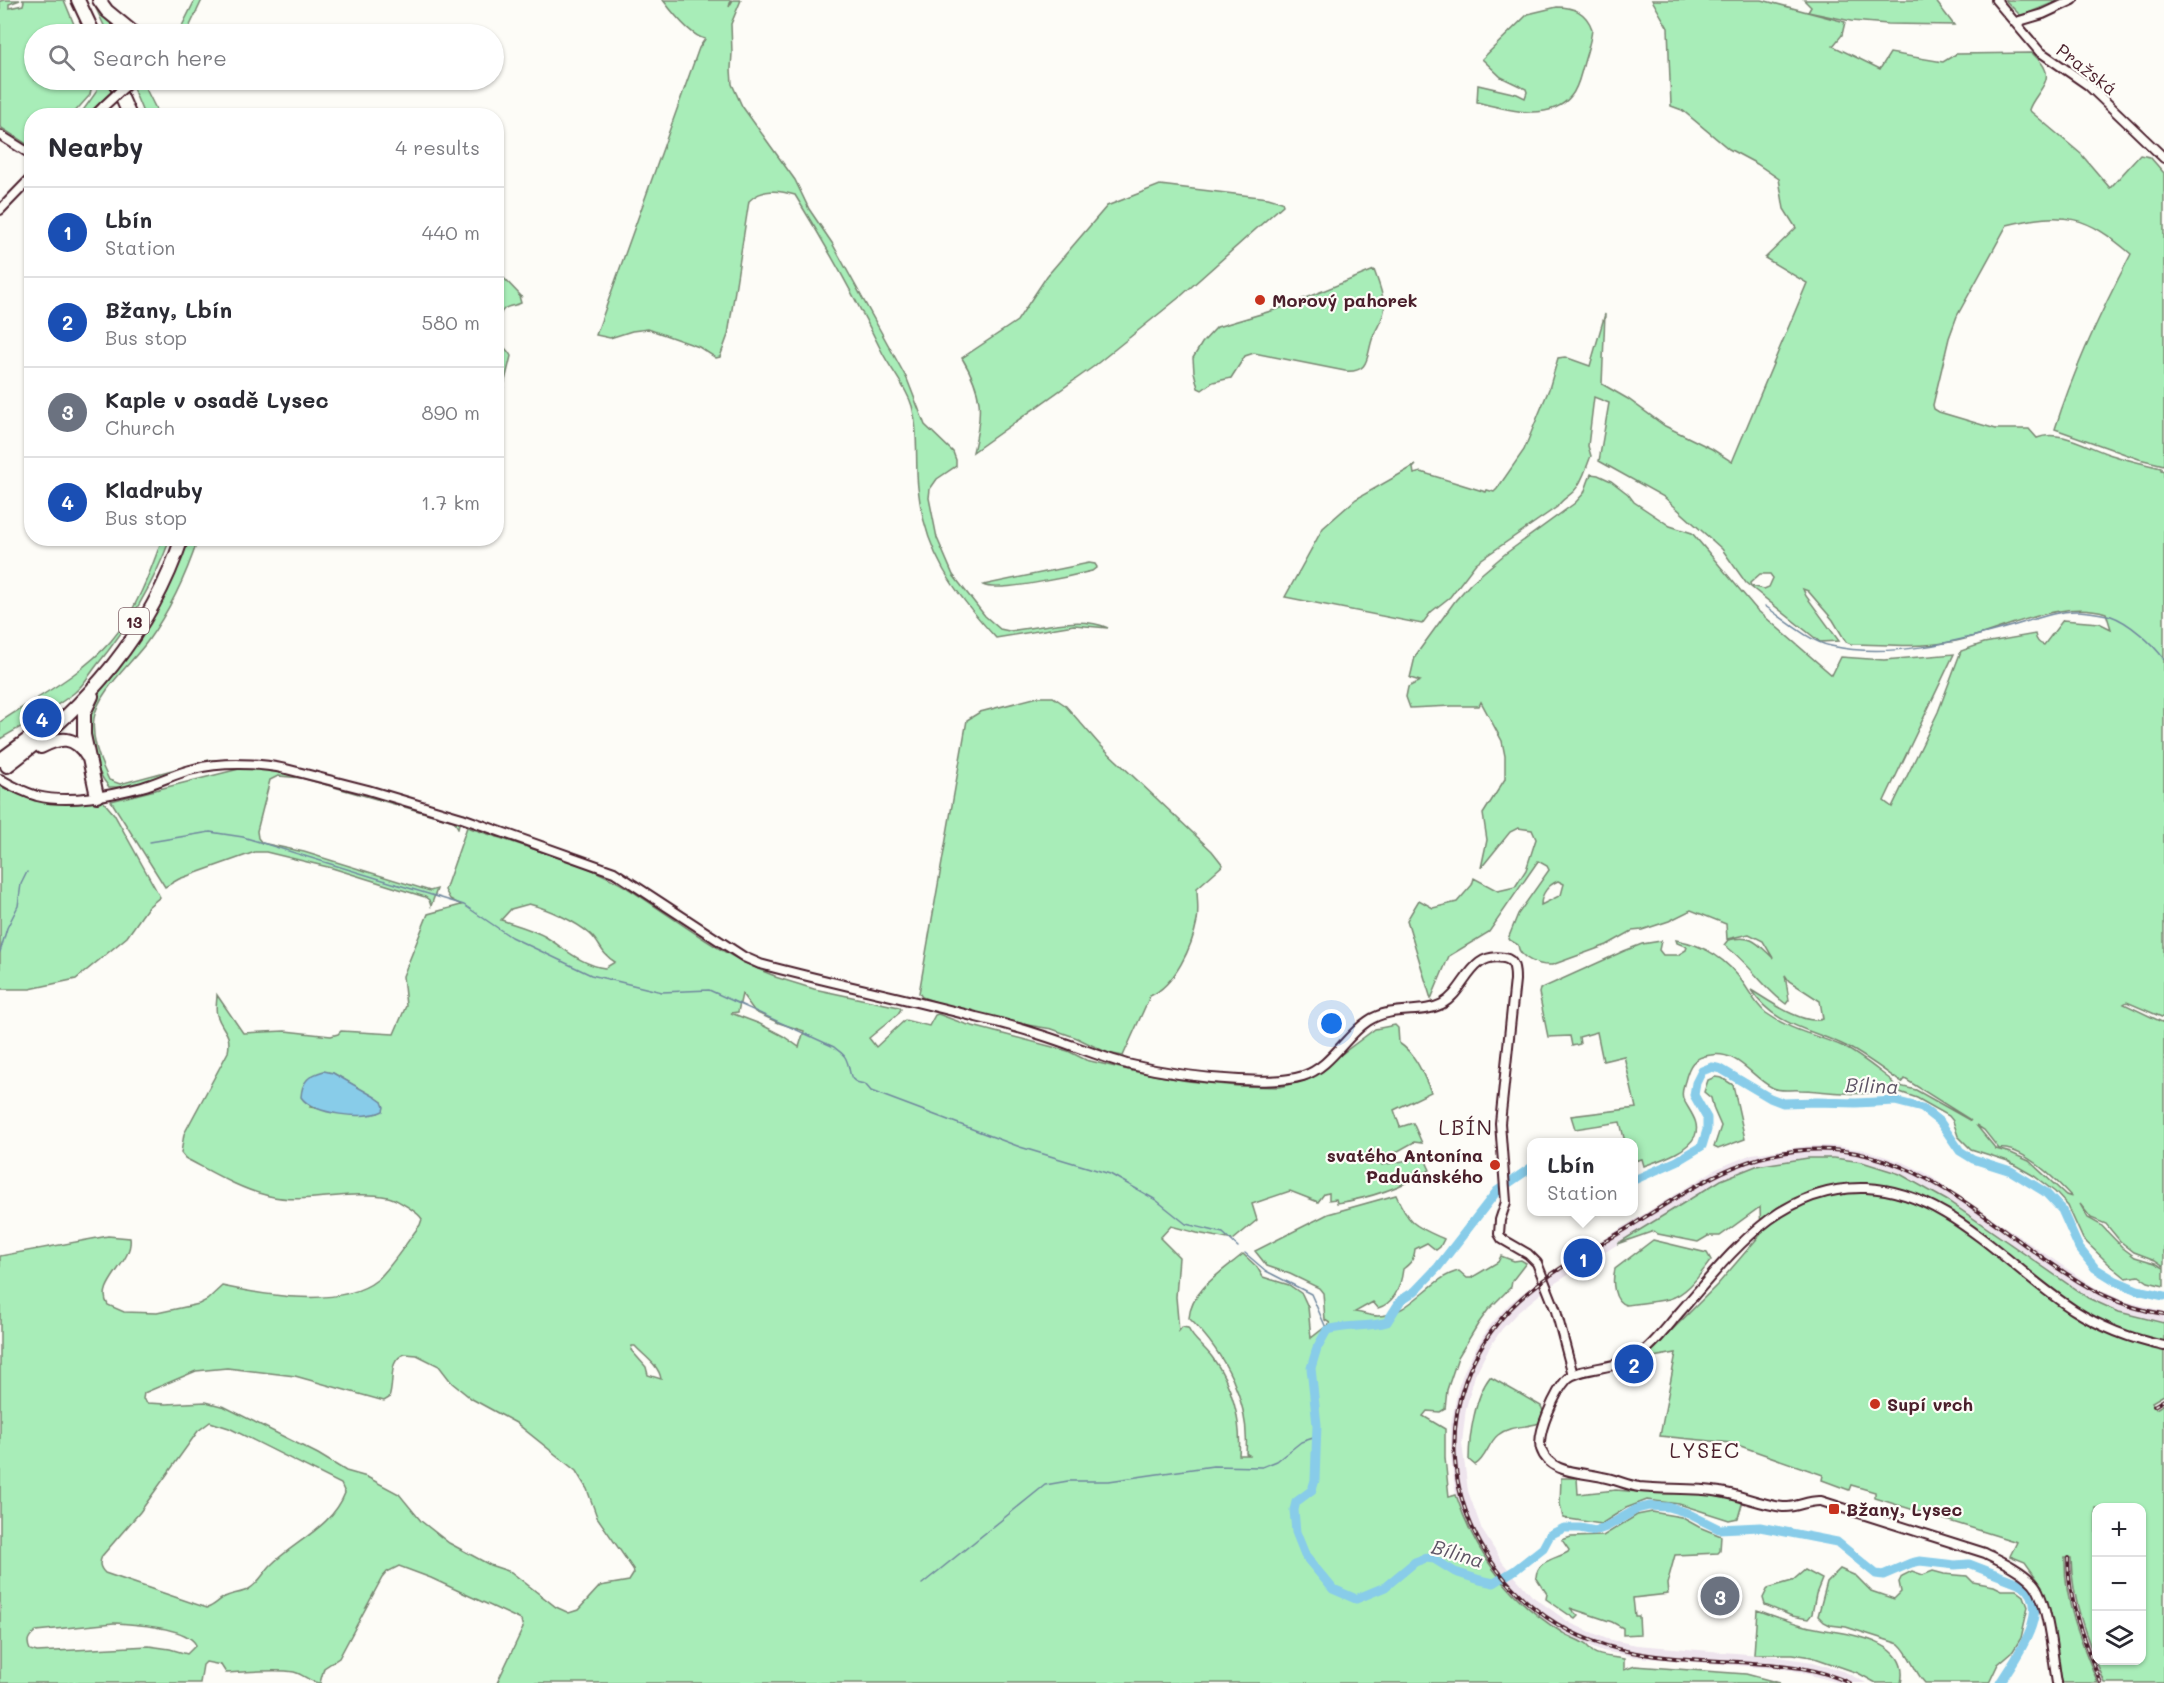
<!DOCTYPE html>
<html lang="en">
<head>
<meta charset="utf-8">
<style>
	:root { --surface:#fff; --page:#f2f2f3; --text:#2b2b33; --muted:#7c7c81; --line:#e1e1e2; --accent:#111827 }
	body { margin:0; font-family:Mali,sans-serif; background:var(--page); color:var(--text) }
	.controls { position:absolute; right:18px; bottom:18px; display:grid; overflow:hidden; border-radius:12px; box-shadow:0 2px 4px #0004 }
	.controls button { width:54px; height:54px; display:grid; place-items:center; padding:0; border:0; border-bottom:2px solid var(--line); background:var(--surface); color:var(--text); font:30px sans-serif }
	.you { position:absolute; left:1332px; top:1024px; width:21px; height:21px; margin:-15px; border:4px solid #fff; border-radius:50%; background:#1a73e8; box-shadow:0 0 0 9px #1a73e833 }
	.badge { display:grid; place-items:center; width:39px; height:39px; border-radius:50%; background:var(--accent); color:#fff; font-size:20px; font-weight:700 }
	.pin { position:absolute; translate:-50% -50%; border:3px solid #fff; box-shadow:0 2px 6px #0006 }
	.popup { position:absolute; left:1527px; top:1138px; width:111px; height:78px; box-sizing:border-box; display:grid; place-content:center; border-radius:12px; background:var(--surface); filter:drop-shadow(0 2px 4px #0005); font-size:20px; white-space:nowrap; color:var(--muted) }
	.popup b { font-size:22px; color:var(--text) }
	.popup::after { content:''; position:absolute; left:50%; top:100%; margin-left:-12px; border:12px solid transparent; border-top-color:var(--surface) }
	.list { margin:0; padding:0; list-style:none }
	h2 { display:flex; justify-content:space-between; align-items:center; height:78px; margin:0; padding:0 24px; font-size:26px }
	h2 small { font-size:20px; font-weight:400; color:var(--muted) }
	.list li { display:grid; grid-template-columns:39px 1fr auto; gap:18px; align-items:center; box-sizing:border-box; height:90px; padding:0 24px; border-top:2px solid var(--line) }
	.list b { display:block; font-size:22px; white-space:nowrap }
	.list p { margin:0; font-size:20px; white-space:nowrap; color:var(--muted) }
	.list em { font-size:20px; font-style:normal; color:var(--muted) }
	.icon { flex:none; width:33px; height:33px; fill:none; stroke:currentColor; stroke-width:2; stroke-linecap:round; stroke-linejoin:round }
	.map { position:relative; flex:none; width:2164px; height:1683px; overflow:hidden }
	.search { position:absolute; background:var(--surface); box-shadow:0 2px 4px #0004; left:24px; top:24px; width:480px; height:66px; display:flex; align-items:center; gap:15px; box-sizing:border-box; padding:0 21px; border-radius:33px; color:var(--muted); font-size:22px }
	.panel { position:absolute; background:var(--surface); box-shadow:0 2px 4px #0004; left:24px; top:108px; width:480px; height:438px; border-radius:24px }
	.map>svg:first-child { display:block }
</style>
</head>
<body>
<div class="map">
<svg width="2164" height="1683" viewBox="0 0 2164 1683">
	<rect width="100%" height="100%" fill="#fdfcf7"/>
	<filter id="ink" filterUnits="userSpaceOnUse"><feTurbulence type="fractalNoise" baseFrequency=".0167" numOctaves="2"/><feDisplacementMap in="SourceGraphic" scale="12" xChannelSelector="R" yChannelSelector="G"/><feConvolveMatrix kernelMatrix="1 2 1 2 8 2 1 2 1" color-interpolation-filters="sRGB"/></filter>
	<g filter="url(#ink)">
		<path fill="#eee4ed" d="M1807,1146H1835L1865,1150L1905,1163L1924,1172L2094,1287L2124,1301L2164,1311V1323L2119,1312L2088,1298L1948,1201L1918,1183L1882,1167L1849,1160L1808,1158L1756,1166L1721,1180L1549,1287L1517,1313L1502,1329L1489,1348L1475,1375L1466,1408L1462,1443L1468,1491L1482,1530L1503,1563L1532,1596L1570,1623L1607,1639L1637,1645L1772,1656L1813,1662L1845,1672L1866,1683H1840L1792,1670L1635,1657L1603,1651L1586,1644L1565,1634L1524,1605L1493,1570L1471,1535L1456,1495L1451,1460V1424L1458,1388L1464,1371L1479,1342L1493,1322L1509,1304L1543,1277L1716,1169L1752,1154Z
			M2065,1558H2071L2073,1589L2081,1623L2105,1683H2098L2075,1625L2066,1590Z"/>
		<path fill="#a8edb8" stroke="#798672" stroke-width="1.5" fill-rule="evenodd" d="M4,0H20L9,4V8L23,5L24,1L22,0H64L78,34H34V80H93L90,95L72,115L32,116L31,147L0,127V1Z
			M92,0L129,34H108Z
			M195,0H202L186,34H178Z
			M663,0H731L729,7L733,0H741L731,24L732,53L731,69L732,84L742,106L795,180L809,209L832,243L907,379L925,425L953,452L956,460V466L937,479L930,489L929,498L937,538L953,575L985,616L1000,629L1009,631C1039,628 1080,615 1108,628L1074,625L996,638C953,591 925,553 918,488C915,461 919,432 912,406C906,386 890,369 881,350C855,297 826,245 795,195C779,190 762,188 749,201L728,335L720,357L716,358L699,347L648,329L632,331L610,338L596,335L699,48L705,39C691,36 672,12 663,0Z
			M1652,0H1762L1845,22L1842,35L1833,46L1880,69L1890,53L1943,62L1956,54L2032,53C2036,57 2043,63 2045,69C2052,83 2032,97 2029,110L2081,154L2110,188L2140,155L2150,157L2164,173V465L2139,459L2055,429C2074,368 2101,311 2131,254C2086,215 2064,211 2007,225L1957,316L1949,338L1933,405L1934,409L1939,412L1996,429H2029L2037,438C2061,428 2091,450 2115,456C2130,461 2146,464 2161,468V470L2164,471V1018L2127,1002L2124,1004L2164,1023V1266L2155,1260L2134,1252L2120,1241L2106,1224L2091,1218L2080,1204L2088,1218L2101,1225L2123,1248L2135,1257L2155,1263L2164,1268V1286L2148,1282L2139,1276L2126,1278L2110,1265L2083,1239L2068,1206L2055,1192L2034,1176L2008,1161L1971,1149L1958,1136L1953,1121L1949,1116L1917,1098L1897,1091L1900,1086L1916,1090L1971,1121L1969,1119L1905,1079L1902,1083C1885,1071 1867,1057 1848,1047C1812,1029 1775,1027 1751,990C1768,1000 1803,1026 1823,1019L1820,1001L1789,981L1785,975L1789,1000L1786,1004C1762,987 1748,961 1724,945L1728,940C1752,934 1757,943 1773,958L1763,941L1749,934L1727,939L1726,924L1691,910L1669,921L1642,930L1632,931L1607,945L1552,965C1540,966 1519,959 1518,945L1508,939L1518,914L1549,870L1547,866L1538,861L1489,932L1449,956L1431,999L1407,920L1419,900L1433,908L1457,902L1472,885L1474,878L1498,891L1515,887L1526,870L1536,839L1532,830L1518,828L1510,832L1481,868L1487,840L1483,814L1505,779V756L1502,741L1481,702L1479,706H1452L1410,708L1406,697L1408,687L1420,681L1410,678L1415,657L1418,652L1455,601L1471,583L1505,554L1575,503L1584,493L1591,474L1598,475L1611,481L1628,494L1634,502L1670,526L1692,533L1757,610L1832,675L1841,657L1884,660L1954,654L1884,801L1892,807L1938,712L1961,651L1984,643L2035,634C2036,640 2038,644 2044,645L2063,620L2099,623L2111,629L2106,613C2054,597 1995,637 1944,643C1912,648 1882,644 1851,644L1846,642L1833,620L1808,591L1803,589L1806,596L1839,641L1820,642L1746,583L1722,549L1664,497L1599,461L1609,403L1594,397L1588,446L1591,456C1586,467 1583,482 1574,491C1568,497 1562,499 1557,507L1476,563L1450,597L1431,612L1422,624L1285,597L1323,528L1356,499L1416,465L1413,468L1414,474L1421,472L1486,492L1487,490L1494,492L1497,489L1524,450L1549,389L1558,358L1565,357L1590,366L1605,314L1602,384L1628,399L1665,426L1712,449L1732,462L1807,283L1765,258L1796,228L1784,209L1779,179L1757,164L1729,149L1682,110L1671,106L1668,28ZM1760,574H1770L1773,578L1769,587L1764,589L1751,586L1750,583ZM1558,881L1564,884L1561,895L1541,905C1541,894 1548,885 1558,881ZM1976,1125L1984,1130L1999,1149C2022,1146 2057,1181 2072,1197L2066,1195L2029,1161L2011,1153L1996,1149Z
			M1804,0H1935L1954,25L1888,24L1851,21L1808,12L1811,7Z
			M2005,0H2060L2021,16Z
			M1557,7C1574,7 1586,12 1592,29C1591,42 1586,54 1583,66C1580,76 1578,88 1571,96C1550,123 1504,109 1477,102L1478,85L1517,94L1525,98L1527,92L1526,89L1501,77L1482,59L1528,14Z
			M98,80H109L113,90L87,115L79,116L97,91Z
			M139,80H152L145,87L159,115H144L132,86Z
			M1160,185L1268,198L1282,202L1283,205L1181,296L1093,367L973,452C983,413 983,393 962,358L1017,321L1047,276L1107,206Z
			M1374,270C1377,278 1386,303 1384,311C1383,319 1376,329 1373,337C1366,355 1371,373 1345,371L1254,353L1245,356L1231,378L1213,382L1202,390L1198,388L1194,372L1193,358L1202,343L1217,327L1281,308Z
			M497,272L500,274L522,297L519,296L521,303C516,306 508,305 504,309C498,314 496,335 499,341C503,347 508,350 511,356L497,414Z
			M162,539H170C153,585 128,627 97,665C90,674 83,686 74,693C51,711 25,724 0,739V722C37,697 81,675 111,641C135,613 150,573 162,539Z
			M188,539H198C186,576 170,610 147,642C131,664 99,690 94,718C91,738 100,762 109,780L120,784L209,760H215V762L126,787H109C94,769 84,736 89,713C93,694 118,669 130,653C154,618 175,579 188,539Z
			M1089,563L1095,564L1097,567L1092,571C1072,576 998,593 983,585Z
			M1038,697H1053L1065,705L1099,744L1212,851L1223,865L1197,888C1197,899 1199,910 1197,921C1192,947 1175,985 1150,996L1123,1056L1108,1053L1077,1038L1052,1029L1027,1025L945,1005L922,997L919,993L967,720L980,712Z
			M271,768L316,778L457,820L459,824L458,828L454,821L302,778L278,776L270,780L257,831L258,838L262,843L304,852L430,891L437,889L431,906L429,900L425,897L332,868L266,852H255L179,879L165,887L111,801L239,769Z
			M0,786C32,804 67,802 102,800L114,814L160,897L148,907L127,937L76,979L30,989H0Z
			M467,827L584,866C599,873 615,880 629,889C678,920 721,956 775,976V977L814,989L899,1007L901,1009L898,1014L869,1038L876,1047L905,1020L929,1026L935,1015L938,1014L965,1024L1068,1051L1086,1060L1137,1072L1188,1081L1237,1086L1279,1087L1307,1080L1375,1029L1395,1025L1398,1028L1399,1043C1416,1054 1423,1074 1431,1092L1394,1110L1400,1127L1413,1123L1422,1143L1414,1142L1380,1161L1382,1165L1424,1157L1430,1170C1402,1187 1370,1198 1337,1203L1336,1199L1329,1200V1193L1324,1194L1318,1202L1290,1191L1252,1204L1257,1220L1233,1240L1197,1233L1171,1226L1160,1238L1179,1257L1176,1297L1179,1331L1182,1327L1188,1328C1193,1340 1204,1346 1212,1357C1232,1383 1242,1423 1239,1455H1249L1246,1453C1250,1400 1225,1354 1189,1318C1191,1290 1223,1271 1243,1254L1257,1267L1263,1277L1289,1285L1302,1294L1308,1307L1311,1338L1330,1323L1325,1320L1323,1293L1319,1288L1290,1274L1267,1266L1255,1251L1328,1214L1396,1195C1409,1225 1415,1226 1444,1239L1440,1247L1436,1250L1427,1243L1415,1249C1414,1259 1411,1263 1403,1269C1401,1285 1395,1303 1378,1308L1373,1302L1355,1312C1362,1313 1371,1316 1378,1316C1410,1316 1430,1277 1459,1271L1467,1278H1471L1498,1262L1501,1256L1514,1261L1521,1260L1526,1263L1512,1281L1511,1287L1488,1310L1478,1324L1458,1357L1447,1390L1445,1409L1440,1412L1427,1411L1423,1416L1445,1429V1458L1449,1497L1456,1495C1475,1553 1510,1601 1563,1633C1569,1637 1577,1639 1583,1643C1588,1645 1589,1649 1593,1652C1600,1657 1615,1657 1624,1659V1670L1635,1666L1746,1674L1780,1683H497L523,1628L521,1620L431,1578L399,1566L387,1572L382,1578L339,1658L324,1668L320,1683C311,1683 303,1674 294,1672C276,1669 245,1672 226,1673L221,1665L206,1662L203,1665L200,1683H0V1256L108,1236L130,1238C134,1262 94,1285 108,1305L124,1312L157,1313L199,1304L207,1300L222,1286C264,1295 341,1309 377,1280C391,1268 408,1240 420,1225L422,1219C419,1214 414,1211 408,1207C402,1204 395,1198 388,1197C349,1189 307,1205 269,1196C239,1189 212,1172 185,1158L181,1153L184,1134L228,1052C232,1032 222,1031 217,1015C215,1009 217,1001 217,995L243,1033L285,1031L331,1036L338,1034L341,1031L394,1034L406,1006L403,976L428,914L461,905L450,899L445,890ZM529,904C548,909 575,921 590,934C601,944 600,953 615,962L605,968C582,965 565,949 546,937C532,929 516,925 501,920L511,909ZM742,994L755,1012L779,1023L804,1031L799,1047L783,1036L760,1024L731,1013L738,1012ZM333,1073L382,1102L378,1113L355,1115L310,1107ZM632,1346H635C644,1356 659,1365 661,1379L648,1375L646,1367L631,1350ZM405,1354L417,1355L439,1366L452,1383L472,1399L516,1423L576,1471L587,1489L597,1517L633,1569L634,1573L629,1581L600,1586L578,1610L569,1613L556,1607L511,1572L490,1565L449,1543L421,1521L399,1494L367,1477L346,1471L318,1454L225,1407L206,1402L166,1404L147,1403L143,1399L144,1393L196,1371L227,1368L295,1376L384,1401L389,1398C395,1382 387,1360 405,1354ZM210,1422L229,1428L341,1484L345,1493C332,1527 295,1541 271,1565C264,1572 259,1583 249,1589C242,1593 235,1593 227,1596C220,1598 215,1606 207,1608L105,1573C99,1567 99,1563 102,1556L140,1512L198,1431ZM114,1623C132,1624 188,1627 196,1645L187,1654L170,1649L149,1646L37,1652L30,1650C26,1641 28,1637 36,1631Z
			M1676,940C1704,945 1728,960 1744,984C1751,994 1756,1005 1766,1013C1789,1030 1816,1035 1842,1046C1860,1055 1875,1068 1891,1080L1894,1086C1878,1100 1822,1090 1800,1090C1792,1089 1781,1092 1773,1088C1751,1077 1739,1051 1711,1055C1693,1057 1689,1065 1685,1081C1683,1087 1681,1092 1683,1098C1688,1110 1701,1122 1695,1136C1687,1152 1660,1160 1644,1166L1642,1159L1634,1161V1142H1625L1620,1122L1575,1129L1571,1116L1636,1108L1624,1056L1603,1061L1597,1032L1579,1037L1580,1044L1572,1046L1570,1036L1548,1037L1539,993L1540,989L1624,951L1642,944L1661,941L1659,950L1663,955H1678L1686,950L1687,947L1677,943Z
			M1715,1077L1722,1078L1733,1085L1745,1139L1718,1149L1714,1147L1721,1126L1714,1110L1711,1098L1704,1092L1708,1080Z
			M1808,1158H1834L1862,1162L1900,1174L1948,1201L2088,1298L2119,1312L2164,1323V1395L2152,1402L2156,1409L2164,1404V1683H2105C2088,1642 2072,1603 2071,1558H2065C2064,1603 2081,1642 2098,1683H2062L2042,1586L2025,1562L2010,1556L2017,1542L1875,1498V1492L1851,1485L1849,1490L1822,1480L1823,1475L1732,1443L1660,1436L1676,1353L1647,1358L1648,1354L1718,1284L1761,1234L1760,1207L1720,1236H1708L1698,1242L1658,1234L1654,1231L1617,1244L1721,1180L1756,1166ZM2096,1508H2142V1660H2096Z
			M1653,1240L1707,1253L1711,1260C1700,1274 1688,1294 1669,1299C1656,1302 1640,1303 1626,1305C1613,1302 1612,1281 1615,1269Z
			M1490,1377L1541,1406L1543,1411L1539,1423C1525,1428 1511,1425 1498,1435C1488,1443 1486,1459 1475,1465L1469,1460C1469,1436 1475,1396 1490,1377Z
			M1561,1478H1577L1578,1494L1616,1490L1639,1492L1647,1491C1678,1492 1709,1493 1740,1499L1742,1504L1738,1518L1729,1520L1679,1504L1647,1500L1626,1508L1601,1524L1563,1518L1560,1504Z
			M1652,1512L1681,1517L1699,1527L1721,1536L1720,1551L1718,1553L1675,1555L1667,1584L1668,1594L1633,1598L1635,1616H1639L1640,1634L1623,1635V1628L1612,1622L1570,1608L1578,1616L1575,1619L1546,1599L1547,1594L1536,1577C1537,1560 1556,1559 1568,1552L1569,1550L1562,1540L1571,1537L1603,1536L1637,1515Z
			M1840,1569L1856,1576L1871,1591L1894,1599L1901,1592L1899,1582L1902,1576L1912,1571L1923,1575L1933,1571L1944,1574L1967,1576L1973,1582L1994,1586L2002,1590H2016L2024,1596L2028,1607L2021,1638L2013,1651L1998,1664L1989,1683H1925C1914,1672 1911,1655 1899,1644L1846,1627L1830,1625L1824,1622L1818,1616L1827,1582Z
			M1805,1570L1822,1579L1816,1594L1812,1614L1808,1619L1792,1616L1765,1605L1763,1598L1768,1588L1792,1581Z
			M1757,1610C1774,1616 1792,1623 1810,1627C1841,1634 1912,1637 1901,1683H1876L1858,1673L1812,1657L1793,1654H1754Z"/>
		<path fill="#88cce9" stroke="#6f879d" stroke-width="1.5" d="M324,1071L333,1073L375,1097L382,1102L384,1107L383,1111C366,1120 312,1115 301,1097C302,1081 309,1075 324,1071Z"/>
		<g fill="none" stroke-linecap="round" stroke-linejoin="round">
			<path stroke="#6f879d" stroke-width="1.5" d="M1765,606C1784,619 1810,642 1831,646C1890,659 1956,642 2012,626C2033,620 2057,610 2079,611C2089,612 2101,613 2111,616C2129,622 2153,644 2164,659
				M150,842L210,832L243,837L464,905L511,937L591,975L662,992L709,990L834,1047C837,1050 843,1053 845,1057C853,1071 845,1082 865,1084L871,1091L1020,1147L1110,1174L1156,1200L1186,1224L1223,1233L1238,1247
				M0,952L7,928L18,906L21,884L27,872
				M1245,1253L1266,1271L1311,1294L1327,1330
				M922,1584L1045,1485L1068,1481H1109L1213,1466L1262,1467L1277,1461L1301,1442L1316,1437"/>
			<path stroke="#88cce9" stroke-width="9" d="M1532,1167L1497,1191L1438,1267L1415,1291L1401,1300L1387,1322C1367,1328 1347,1324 1327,1330L1317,1348L1311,1368L1317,1425L1315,1480L1312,1490L1296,1502L1294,1510L1296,1532L1306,1557L1333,1589L1356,1599L1385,1587L1415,1562L1426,1558L1434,1559L1455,1572L1480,1580L1494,1583L1515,1570L1543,1548L1550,1535L1564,1528H1580L1595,1531L1606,1527L1637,1509L1649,1506L1668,1507L1685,1512L1719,1529L1760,1527L1837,1542L1876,1574L1883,1575L1911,1563L1920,1561L1955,1565L1969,1564L2021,1584C2056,1606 2014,1660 2000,1683
				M1634,1180L1677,1161L1702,1146L1707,1130V1118L1694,1095L1696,1083L1702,1071L1712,1067L1721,1069L1770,1098L1783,1103L1817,1102L1856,1103L1895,1101L1922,1108L1940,1122L1960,1151L1973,1159L2011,1171L2045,1192L2062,1210L2079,1248L2095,1268L2116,1281L2137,1290L2164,1296"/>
			<defs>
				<path id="minor" d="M1996,0L2039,51L2088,85L2164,158
					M2016,22L2043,14L2073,0
					M94,116L104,106
					M0,135L32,155
					M0,210L32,177
					M0,779C12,786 24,792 37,796C70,804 111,795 142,787C160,782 176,773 194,769C220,762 260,763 286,769L368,790L462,818L614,872L744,957L760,964C831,983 904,998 976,1017C998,1022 1020,1028 1041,1035C1070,1044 1098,1056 1127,1064C1164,1073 1202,1078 1239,1080C1260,1081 1283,1082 1303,1076C1331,1067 1345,1036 1368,1021C1392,1005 1421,1015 1442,1004C1466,991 1470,951 1504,958C1515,960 1515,970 1515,980L1500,1123L1506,1202L1500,1220L1499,1234L1502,1239L1528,1254L1537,1263L1556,1311L1573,1375
					M2057,1683C2053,1660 2048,1599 2033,1583C2020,1569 2001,1561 1985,1553L1821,1501C1808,1500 1796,1508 1783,1507C1762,1505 1741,1495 1720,1492C1693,1487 1666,1490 1639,1487C1626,1485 1615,1479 1602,1477C1582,1472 1549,1474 1541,1449C1536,1433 1556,1391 1567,1379C1578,1367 1619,1369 1638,1356C1654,1345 1667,1327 1679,1313C1731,1254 1779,1185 1866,1188C1949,1191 2008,1268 2074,1310C2102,1328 2131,1339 2164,1346"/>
				<path id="highway" d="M78,0L94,34
					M99,0L107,11L135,34
					M114,80L130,116
					M92,696L84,713V735L97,796
					M41,747C60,737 74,735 87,756
					M0,760L34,735
					M7,766C87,706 150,634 182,538"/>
			</defs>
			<use href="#minor" stroke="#4a1f2b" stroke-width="12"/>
			<use href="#highway" stroke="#4a1f2b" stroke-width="16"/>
			<use href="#minor" stroke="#fdfcf7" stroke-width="8"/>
			<use href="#highway" stroke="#fdfcf7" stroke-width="12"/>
			<defs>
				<path id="rail" d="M2154,1406L2164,1400
					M2068,1558C2068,1603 2084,1642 2101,1683
					M1849,1683C1819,1668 1785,1665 1752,1663C1668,1657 1593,1661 1526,1601C1440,1523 1428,1396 1509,1310C1542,1275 1590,1251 1631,1226C1696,1185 1751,1145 1832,1150C1917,1155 1982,1216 2049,1262C2085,1287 2120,1308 2164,1314"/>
			</defs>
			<use href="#rail" stroke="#4a1f2b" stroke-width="4"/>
			<use href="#rail" stroke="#fdfcf7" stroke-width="1.5" stroke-dasharray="4.5" stroke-linecap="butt"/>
			<defs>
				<path id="minor-bridge" d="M104,106L132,80"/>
			</defs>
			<use href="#minor-bridge" stroke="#4a1f2b" stroke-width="12" stroke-linecap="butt"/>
			<use href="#minor-bridge" stroke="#fdfcf7" stroke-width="8"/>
		</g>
	</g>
	<g fill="#c8321e" stroke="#fdfcf7" stroke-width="2">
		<circle cx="1260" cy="300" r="6"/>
		<circle cx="1495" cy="1165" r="6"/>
		<circle cx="1875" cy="1404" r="6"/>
		<rect x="1828" y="1503" width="12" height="12" rx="3"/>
	</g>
	<g text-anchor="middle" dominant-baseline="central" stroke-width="4.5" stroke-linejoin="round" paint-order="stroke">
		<rect fill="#fdfcf7" stroke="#806168" stroke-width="1.5" x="119" y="608" width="30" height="26" rx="4.5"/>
		<g font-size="16" font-weight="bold" fill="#4a1f2b">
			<text x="134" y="621">13</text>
		</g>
		<g font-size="18" fill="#4a1f2b" stroke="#fdfcf7">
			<text transform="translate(2087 69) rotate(38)">Pražská</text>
		</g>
		<g font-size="18" font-weight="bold" fill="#4a1f2b" stroke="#fdfcf7" text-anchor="start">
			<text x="1272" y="300">Morový pahorek</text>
			<text x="1483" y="1155" text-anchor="end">svatého Antonína<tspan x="1483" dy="21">Paduánského</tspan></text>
			<text x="1887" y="1404">Supí vrch</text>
			<text x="1846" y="1509">Bžany, Lysec</text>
		</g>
		<g font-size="20" font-style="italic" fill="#5d5364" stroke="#fdfcf7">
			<text transform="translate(1872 1085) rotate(2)">Bílina</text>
			<text transform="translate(1458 1553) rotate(17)">Bílina</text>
		</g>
		<g font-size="21" letter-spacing="1.5" fill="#4a1f2b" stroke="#fdfcf7">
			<text x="1466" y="1126">LBÍN</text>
			<text x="1705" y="1449">LYSEC</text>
		</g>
	</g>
</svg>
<div class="controls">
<button>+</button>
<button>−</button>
<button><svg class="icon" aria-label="layers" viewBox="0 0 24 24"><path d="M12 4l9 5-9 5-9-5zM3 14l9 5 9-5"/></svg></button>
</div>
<div class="you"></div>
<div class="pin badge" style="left:1583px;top:1258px;background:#1a4fb4">1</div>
<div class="popup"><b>Lbín</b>Station</div>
<div class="pin badge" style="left:1634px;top:1364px;background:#1a4fb4">2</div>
<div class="pin badge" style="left:1720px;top:1596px;background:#6b7280">3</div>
<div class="pin badge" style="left:42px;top:718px;background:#1a4fb4">4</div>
<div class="search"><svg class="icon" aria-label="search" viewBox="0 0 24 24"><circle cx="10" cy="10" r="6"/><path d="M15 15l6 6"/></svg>Search here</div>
<section class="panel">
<h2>Nearby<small>4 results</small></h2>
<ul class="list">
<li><span class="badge" style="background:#1a4fb4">1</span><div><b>Lbín</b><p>Station</p></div><em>440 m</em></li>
<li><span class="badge" style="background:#1a4fb4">2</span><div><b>Bžany, Lbín</b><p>Bus stop</p></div><em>580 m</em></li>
<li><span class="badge" style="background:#6b7280">3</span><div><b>Kaple v osadě Lysec</b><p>Church</p></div><em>890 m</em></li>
<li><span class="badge" style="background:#1a4fb4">4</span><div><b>Kladruby</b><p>Bus stop</p></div><em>1.7 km</em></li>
</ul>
</section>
</div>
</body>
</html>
